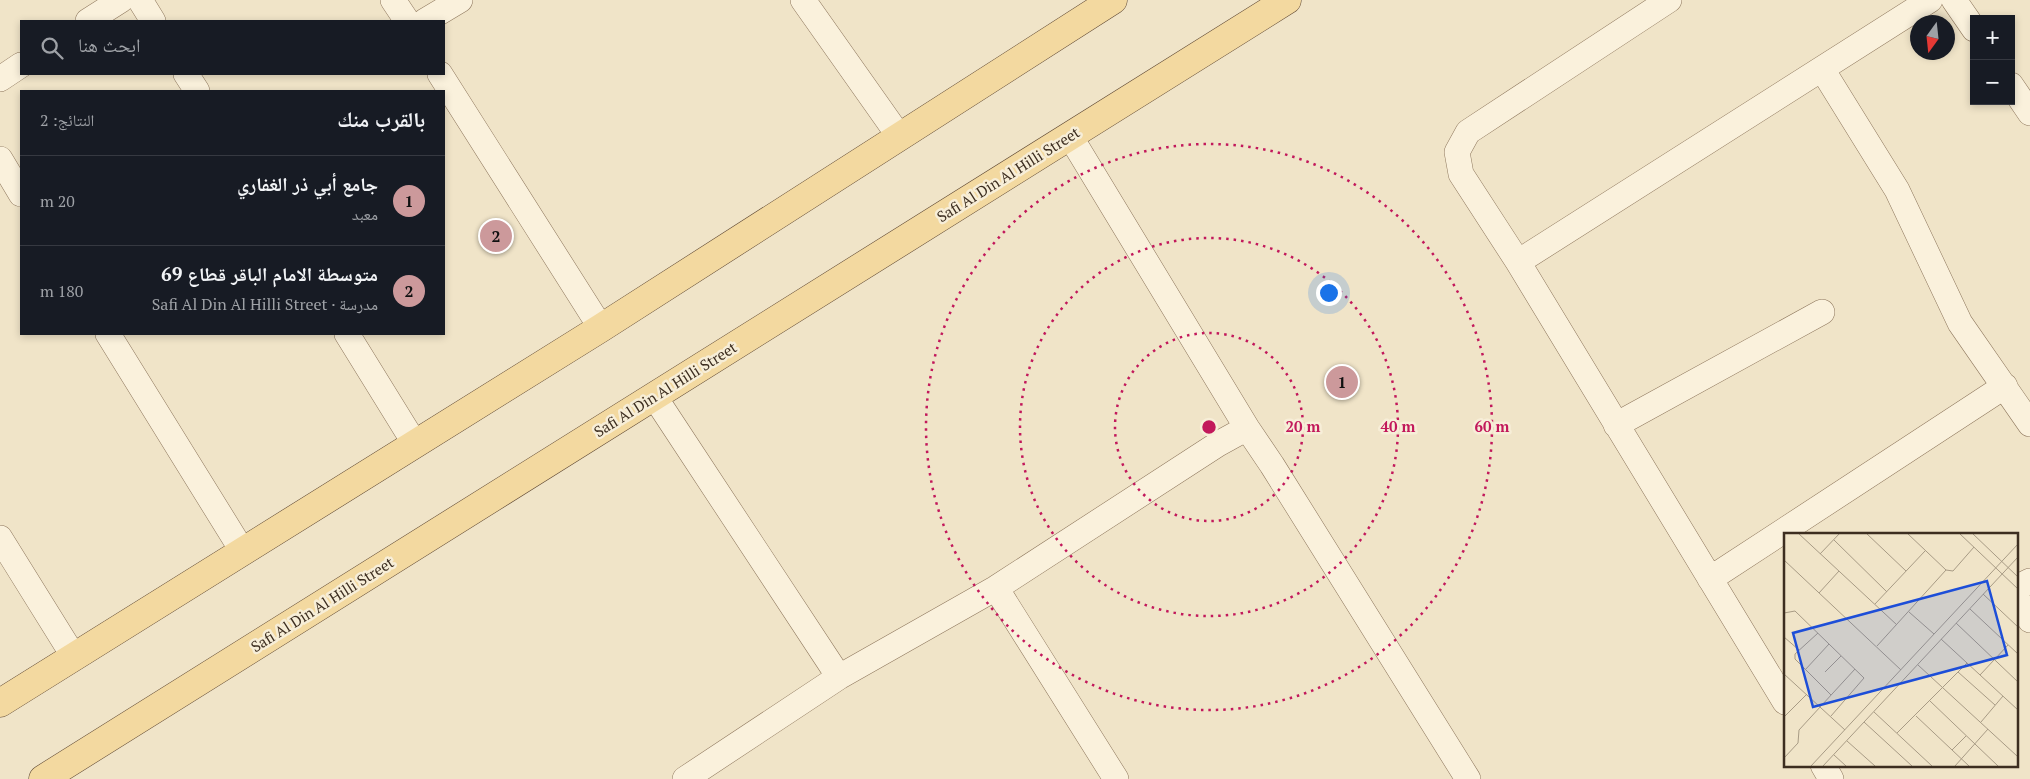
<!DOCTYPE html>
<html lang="ar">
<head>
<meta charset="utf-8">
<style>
	:root { --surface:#171b24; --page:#20242c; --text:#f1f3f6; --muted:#9ea1a6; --line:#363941; --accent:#cc999b }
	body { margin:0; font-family:"PT Serif","Noto Naskh Arabic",serif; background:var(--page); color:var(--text); direction:rtl }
	.controls { position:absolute; right:15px; top:15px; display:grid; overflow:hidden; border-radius:0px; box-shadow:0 2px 8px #0003 }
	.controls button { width:45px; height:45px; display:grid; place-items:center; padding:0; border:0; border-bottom:1px solid var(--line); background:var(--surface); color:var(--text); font:25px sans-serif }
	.compass { position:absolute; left:1910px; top:15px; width:45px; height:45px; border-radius:50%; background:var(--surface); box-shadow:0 2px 8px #0003; rotate:195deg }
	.you { position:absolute; left:1328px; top:292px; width:18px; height:18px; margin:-12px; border:4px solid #fff; border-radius:50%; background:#1a73e8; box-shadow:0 0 0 8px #1a73e833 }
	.badge { display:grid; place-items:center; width:32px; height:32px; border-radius:50%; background:var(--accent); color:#111; font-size:16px; font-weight:700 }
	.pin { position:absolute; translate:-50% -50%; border:2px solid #fff; box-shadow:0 1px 5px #0006 }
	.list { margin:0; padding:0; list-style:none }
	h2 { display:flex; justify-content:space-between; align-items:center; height:65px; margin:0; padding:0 20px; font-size:21px }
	h2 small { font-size:16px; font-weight:400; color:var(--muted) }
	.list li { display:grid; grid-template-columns:32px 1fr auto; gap:15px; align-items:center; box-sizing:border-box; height:90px; padding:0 20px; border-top:1px solid var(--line) }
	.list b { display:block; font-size:19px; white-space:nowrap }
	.list p { margin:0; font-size:16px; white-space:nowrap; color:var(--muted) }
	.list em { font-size:16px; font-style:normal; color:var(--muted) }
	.icon { flex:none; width:28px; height:28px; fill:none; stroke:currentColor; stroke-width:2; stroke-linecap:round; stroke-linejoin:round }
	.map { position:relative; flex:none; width:2030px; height:779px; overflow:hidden; direction:ltr }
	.search { position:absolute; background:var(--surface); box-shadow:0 2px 8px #0003; left:20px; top:20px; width:425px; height:55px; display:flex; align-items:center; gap:12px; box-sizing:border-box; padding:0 18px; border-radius:0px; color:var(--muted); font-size:19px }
	.panel { position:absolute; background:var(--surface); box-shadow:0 2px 8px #0003; left:20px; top:90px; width:425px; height:245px; border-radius:0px; direction:rtl }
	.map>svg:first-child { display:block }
</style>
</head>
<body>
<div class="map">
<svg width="2030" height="779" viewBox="0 0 2030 779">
	<rect width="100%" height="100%" fill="#f0e4c8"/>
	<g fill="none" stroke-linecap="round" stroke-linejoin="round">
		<defs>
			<path id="street" d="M140,0L153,21
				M393,0L407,21
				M803,0L899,136
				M1669,0L1468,132L1457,152L1461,174L1518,262L1785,702
				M1954,0L1974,29
				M88,21L121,0
				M425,21L460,0
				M1822,69L1897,190L1960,323L2030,424
				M186,74L197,91
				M440,74L601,328
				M0,79L21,65
				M2011,85L2030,113
				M1070,136L1247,428L1272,465L1468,779
				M0,159L21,194
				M1518,262L1930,0
				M108,334L243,552
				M347,334L415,444
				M654,396L839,677
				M1616,425L1822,312
				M0,538L74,657
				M1710,579L2005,386
				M996,588L1116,779
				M2016,588L2030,581
				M2016,597L2030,620
				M1823,765L1831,779
				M685,779L839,677L996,588L1218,444L1247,428"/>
			<path id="primary" d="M0,703L601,328L1113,0
				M43,779L1287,0"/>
		</defs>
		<use href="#street" stroke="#8d765c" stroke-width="26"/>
		<use href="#primary" stroke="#5b4430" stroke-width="29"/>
		<use href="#street" stroke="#faf1dc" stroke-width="25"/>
		<use href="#primary" stroke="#f3d9a0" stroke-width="28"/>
	</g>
	<g fill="none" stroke="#c2185b" stroke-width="2.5" stroke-dasharray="2.5 5">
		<circle cx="1209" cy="427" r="94"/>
		<circle cx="1209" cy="427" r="189"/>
		<circle cx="1209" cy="427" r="283"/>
	</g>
	<g text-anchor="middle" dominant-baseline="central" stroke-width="5" stroke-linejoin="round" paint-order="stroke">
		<g font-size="15" fill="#3d2e20" stroke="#f7eed8">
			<text transform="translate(1008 174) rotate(-32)">Safi Al Din Al Hilli Street</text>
			<text transform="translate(665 389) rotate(-32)">Safi Al Din Al Hilli Street</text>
			<text transform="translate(322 604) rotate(-32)">Safi Al Din Al Hilli Street</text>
		</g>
	</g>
	<g transform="translate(1784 533)">
		<rect width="234" height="234" fill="#f0e4c8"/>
		<path fill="none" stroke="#a89b85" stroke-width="1" d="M14,0L113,92M82,0L122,38M123,0L162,37M175,0L234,56M188,0L234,44M50,7L103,59M36,21L56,0M0,27L117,137M35,60L55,38M199,61L234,94M91,71L141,18M186,76L234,121M125,79L150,101M0,80L11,78L80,145L47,183M172,90L234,149M34,100L11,121V126L47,162M0,104L15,117M157,106L234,177M93,113L162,37L169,38L190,14M134,132L233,223M21,137L45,111M41,139L57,123M174,139L211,172M0,141L61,197M196,142L224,112M146,168L214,233M90,179L148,233M132,183L185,233M0,184L23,161M80,189L128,233M197,189L219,163M113,200L183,130M63,208L91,233M168,217L182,203M50,222L62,233M0,225L14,210L15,197L71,136M27,233L234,11M39,233L234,24M171,233L204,196"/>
		<path fill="#1d4ed8" fill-opacity="0.15" stroke="#1d4ed8" stroke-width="2.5" d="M203,48L223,122L29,174L9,100Z"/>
		<rect width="234" height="234" fill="none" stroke="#3d2e20" stroke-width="2.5"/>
	</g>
	<circle cx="1209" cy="427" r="8" fill="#c2185b" stroke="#f7eed8" stroke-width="2.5"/>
	<g font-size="15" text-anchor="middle" font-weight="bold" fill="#c2185b" stroke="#f7eed8" stroke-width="5" stroke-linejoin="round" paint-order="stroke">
		<text x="1303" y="432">20 m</text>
		<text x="1398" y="432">40 m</text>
		<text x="1492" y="432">60 m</text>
	</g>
</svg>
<div class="controls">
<button>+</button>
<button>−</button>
</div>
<svg class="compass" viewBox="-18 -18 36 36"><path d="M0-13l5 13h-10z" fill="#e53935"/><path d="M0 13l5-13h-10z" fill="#9ea1a6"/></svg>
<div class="you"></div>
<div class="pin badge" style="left:1342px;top:382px">1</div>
<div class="pin badge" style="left:496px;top:236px">2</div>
<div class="search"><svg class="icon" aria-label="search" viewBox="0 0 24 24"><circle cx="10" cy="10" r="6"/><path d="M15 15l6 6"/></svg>ابحث هنا</div>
<section class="panel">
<h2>بالقرب منك<small>النتائج: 2</small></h2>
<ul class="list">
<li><span class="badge">1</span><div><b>جامع أبي ذر الغفاري</b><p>معبد</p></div><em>20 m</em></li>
<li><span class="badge">2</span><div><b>متوسطة الامام الباقر قطاع 69</b><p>مدرسة · Safi Al Din Al Hilli Street</p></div><em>180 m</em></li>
</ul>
</section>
</div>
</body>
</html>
